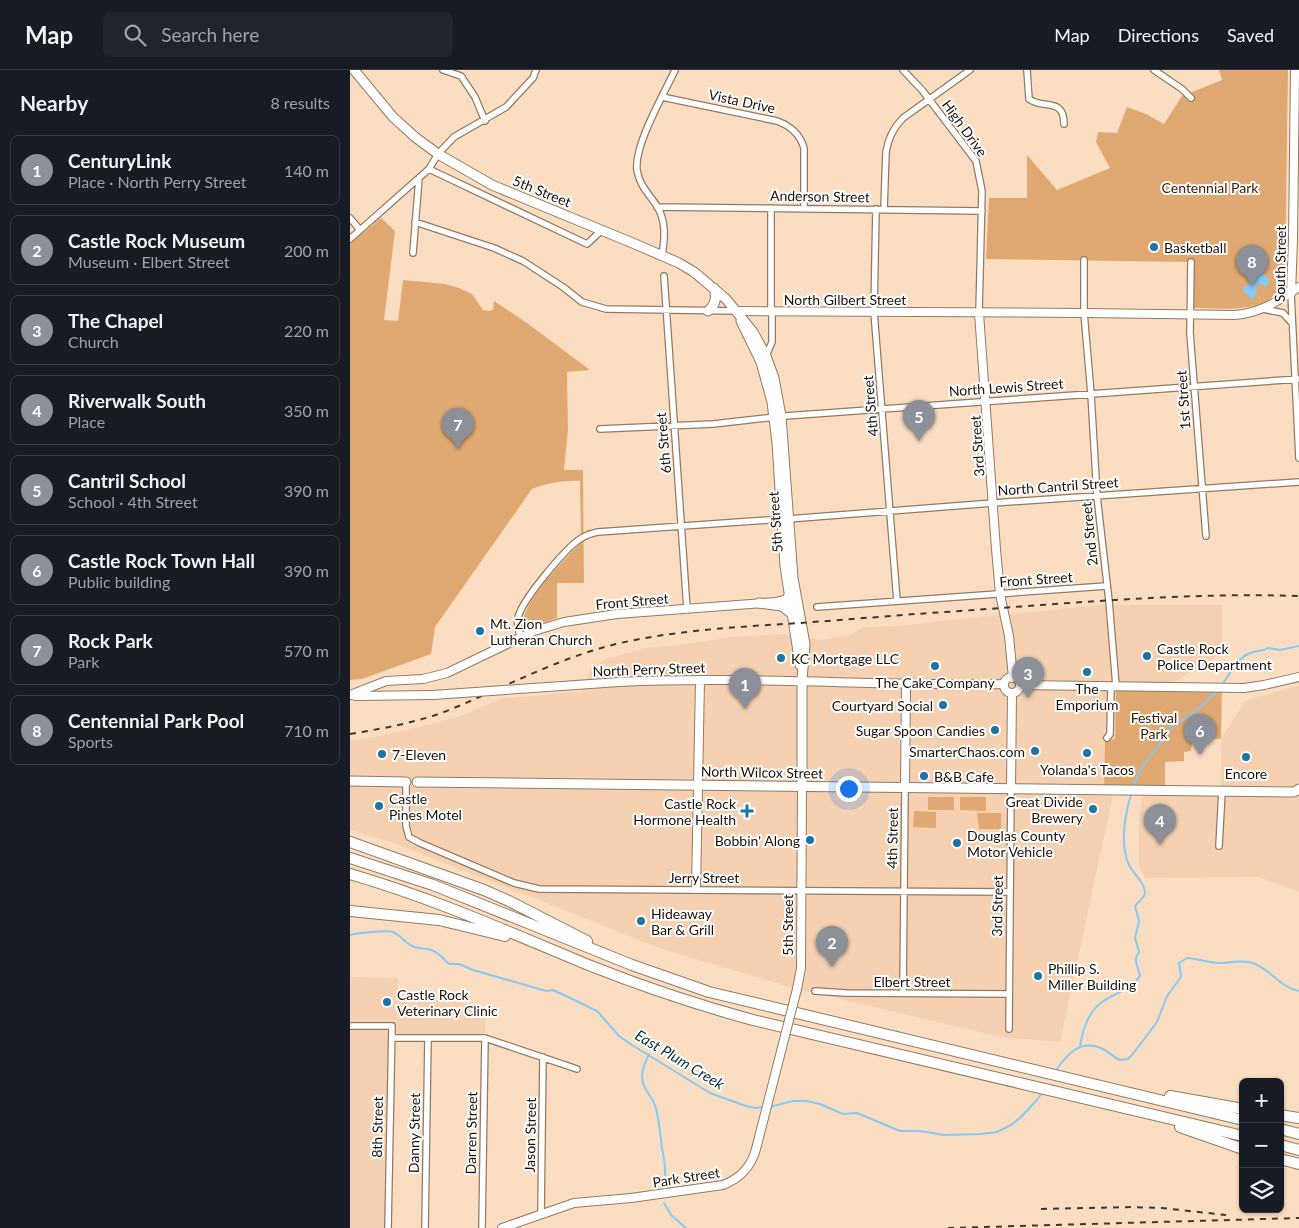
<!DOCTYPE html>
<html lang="en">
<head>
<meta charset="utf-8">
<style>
	:root { --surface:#171b24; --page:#20242c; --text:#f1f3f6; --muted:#9ea1a6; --line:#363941; --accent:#8c9099 }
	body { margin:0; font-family:Lato,sans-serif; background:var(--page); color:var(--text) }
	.controls { position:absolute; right:15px; bottom:15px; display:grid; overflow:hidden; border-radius:8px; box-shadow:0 1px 4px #0004 }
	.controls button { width:45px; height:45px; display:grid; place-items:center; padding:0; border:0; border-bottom:1px solid var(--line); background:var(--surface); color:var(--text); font:25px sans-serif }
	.you { position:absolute; left:498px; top:718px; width:18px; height:18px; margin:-12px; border:4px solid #fff; border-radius:50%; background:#1a73e8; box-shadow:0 0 0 8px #1a73e833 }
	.badge { display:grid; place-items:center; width:32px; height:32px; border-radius:50%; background:var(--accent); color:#fff; font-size:16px; font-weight:700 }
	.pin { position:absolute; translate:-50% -41px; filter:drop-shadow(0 1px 2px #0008) }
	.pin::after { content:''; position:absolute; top:26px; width:18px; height:15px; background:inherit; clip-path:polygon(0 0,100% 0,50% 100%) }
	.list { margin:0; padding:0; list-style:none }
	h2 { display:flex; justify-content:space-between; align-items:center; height:65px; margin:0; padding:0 20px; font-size:21px }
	h2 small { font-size:16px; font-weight:400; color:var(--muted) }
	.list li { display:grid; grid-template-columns:32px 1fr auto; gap:15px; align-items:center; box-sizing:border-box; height:70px; margin:0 10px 10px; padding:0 10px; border:1px solid var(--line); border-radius:8px }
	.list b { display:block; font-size:19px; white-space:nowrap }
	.list p { margin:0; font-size:16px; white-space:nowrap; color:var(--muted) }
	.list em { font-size:16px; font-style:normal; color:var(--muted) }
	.icon { flex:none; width:28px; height:28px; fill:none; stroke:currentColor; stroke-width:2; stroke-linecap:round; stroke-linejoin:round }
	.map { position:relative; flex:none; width:949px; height:1158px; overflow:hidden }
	header { display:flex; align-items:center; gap:30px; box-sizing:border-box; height:70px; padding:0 25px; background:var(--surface); border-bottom:1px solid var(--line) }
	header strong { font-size:24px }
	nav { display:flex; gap:28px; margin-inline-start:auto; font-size:18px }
	.search { width:350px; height:45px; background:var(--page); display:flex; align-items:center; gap:12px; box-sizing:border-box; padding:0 18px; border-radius:8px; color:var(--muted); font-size:19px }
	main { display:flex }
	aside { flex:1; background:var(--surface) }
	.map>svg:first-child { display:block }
</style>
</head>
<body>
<header>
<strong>Map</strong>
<div class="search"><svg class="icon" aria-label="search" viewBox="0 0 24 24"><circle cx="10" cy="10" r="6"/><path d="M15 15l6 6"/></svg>Search here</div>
<nav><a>Map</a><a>Directions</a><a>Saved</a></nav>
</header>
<main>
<aside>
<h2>Nearby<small>8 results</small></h2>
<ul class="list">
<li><span class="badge">1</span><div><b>CenturyLink</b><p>Place · North Perry Street</p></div><em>140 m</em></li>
<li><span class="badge">2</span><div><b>Castle Rock Museum</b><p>Museum · Elbert Street</p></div><em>200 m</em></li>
<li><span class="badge">3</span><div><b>The Chapel</b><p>Church</p></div><em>220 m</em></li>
<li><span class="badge">4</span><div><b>Riverwalk South</b><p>Place</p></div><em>350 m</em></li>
<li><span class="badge">5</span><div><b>Cantril School</b><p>School · 4th Street</p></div><em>390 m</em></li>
<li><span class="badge">6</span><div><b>Castle Rock Town Hall</b><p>Public building</p></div><em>390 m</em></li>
<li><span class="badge">7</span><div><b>Rock Park</b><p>Park</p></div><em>570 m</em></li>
<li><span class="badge">8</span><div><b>Centennial Park Pool</b><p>Sports</p></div><em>710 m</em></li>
</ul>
</aside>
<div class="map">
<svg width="949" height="1158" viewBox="0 0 949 1158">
	<rect width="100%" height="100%" fill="#fbdec2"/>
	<path fill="#f5d1b1" d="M748,535H872V583L816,617L765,615L764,720L710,972L651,967L447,919L312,879L44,773L0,760V671L44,663L105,648L151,629L232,621L241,598L255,589L296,578L353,572L377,567L432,564L471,570L502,564L513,557L546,556Z
		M949,615V822L909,807L795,808L789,795V745L792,729L799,721H871V669L895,631Z
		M0,907L48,908V930H106L136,941L135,968H42L38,1158H0Z"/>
	<path fill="#e0a972" d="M869,0H938L935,202C931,247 872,238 840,238L841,192L636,189L639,128H677V85L707,120L760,98L746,72L748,62L767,63L777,37L796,44L814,54L832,26L872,10Z
		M31,148L45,161L34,250L48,251L53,210L95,214L109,218L122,224L133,240L140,241L143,239L144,231L177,253L240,300L217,302L218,359L214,400H233L234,513H207V548L178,558L173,556C169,536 216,487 231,473L230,411C214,410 198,413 182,419L85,557L81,584L12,609L0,610V174Z
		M766,616L872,617L871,669H842L841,681L834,682V691L815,692V721L754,720L755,671L765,669Z
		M578,727H604V740H578Z
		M610,727H636V741L610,740Z
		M564,741L586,742V758L563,757Z
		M627,743H651V758L650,759H629Z"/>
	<path fill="#87caf6" d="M911,201L918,209L919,213L915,217L910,213L906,217L907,224L901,229L892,220Z"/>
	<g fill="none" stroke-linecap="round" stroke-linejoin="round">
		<path stroke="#87caf6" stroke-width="2" d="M871,616C880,605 885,590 898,584C905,580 912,582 918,578L930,580L949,576
			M783,718L790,700L824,655L846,641L868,620
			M0,865C5,863 38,860 43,862C51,865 56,875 65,877C70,879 76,878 81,880C89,882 93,889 99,894H109L123,900L196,921L203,920L216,926L247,941L269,966L282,975L360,1023L396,1036L405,1038L414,1037
			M730,977C732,962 738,942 752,932C764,923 784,919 790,905L786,892V888L789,882L785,868L789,851L785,836C788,832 794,828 795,824C796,813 781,802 778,793C770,772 775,743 782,722
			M299,984C296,991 292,998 292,1007C292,1017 299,1023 303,1031C309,1043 309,1057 311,1070C312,1082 316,1093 315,1105
			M705,1002C716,985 730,968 753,979C759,982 763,987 770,990L778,989L782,985L807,952L817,926L831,907L829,893L837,888C847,889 858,892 868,893C879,893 892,889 903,893C920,899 931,918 949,921
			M419,1037L443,1031H456L470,1034L493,1044L507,1043L550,1061H570L594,1065L631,1064L647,1062L661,1055L671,1047L686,1031L692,1023
			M314,1133L321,1145L336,1158"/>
		<defs>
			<path id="street" d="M93,0L111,6L125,27L135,51
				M553,0L572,20L626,91L632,121L629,243
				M677,0L679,29C694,40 714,27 714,54
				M804,0L832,19L841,28
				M312,27L427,51C441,56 450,64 454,78V138
				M79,99L237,174L252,160
				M307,137L632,141
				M526,139L524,242L547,531
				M534,139L536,82C538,69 544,57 553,48L620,0
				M0,148L10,160
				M65,152L144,178L173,191L213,217L232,232L256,239L387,241
				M0,169L79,99L88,84L104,67L156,37L183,8L186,0
				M63,183L69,108
				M312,185C315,168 316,151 307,136C299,124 289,115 287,100C284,75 314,24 325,0
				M734,190V243L741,324L747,426L759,531L766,616
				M841,192L840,263L856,466
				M314,206L337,539
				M941,223L949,388
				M913,239L933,243L941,252
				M421,241V138
				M416,286L422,272V241
				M250,359L363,354L435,346L949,309
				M438,449L643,433L949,412
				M467,537L756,516
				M171,567C168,561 167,555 168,548C171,531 215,479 230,469C236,465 242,463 248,462L432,449
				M757,668L760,664L761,616
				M56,712V756L59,767L70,773L164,813L189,819L660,822
				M869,776L872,721
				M465,921L496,923L659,924
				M553,923L555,717
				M0,956H42L38,1158
				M659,959L661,718
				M42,968H135L227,999
				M191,1144L193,987
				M75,1158L78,968
				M132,1158L135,968"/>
			<path id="secondary" d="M941,223L943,170L945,0
				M387,241L734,243L885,245C910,243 929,231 949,217
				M629,243L646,479L650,524L659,566L663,608
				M654 615a8 8 0 1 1 16 0a8 8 0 1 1-16 0Z
				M269,612C398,606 526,616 654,614
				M670,615L894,618L914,615L949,607
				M0,625L36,611L73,609L97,603L184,561L214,552L267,544L426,532L435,530L441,523
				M5,626L83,625
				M555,717L556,614
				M661,718L662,623
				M346,819L350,610
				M447,919L451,898L452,716
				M152,1158L224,1133L281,1128L373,1115C391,1108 401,1097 406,1079"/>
			<path id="primary" d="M4,0L43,47L65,67L88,84L142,115L285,174L329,193L344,202L376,229L403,262L416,286L424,308L431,346L443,508L455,574L452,610V716
				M358,241C366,235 367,227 364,218
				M391,251L411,292L422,332L427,373L435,496L450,595
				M409,533L432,536L442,544
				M0,711L56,712
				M67,712L944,722L949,719"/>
			<path id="highway" d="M0,772L134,820L159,831L237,871
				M0,788L83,815L282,895L359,922L893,1050
				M0,804C83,828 161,863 241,896C294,917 348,935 403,950L893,1066
				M0,841L89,850L155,866
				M820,1026L893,1039
				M930,1045L949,1048
				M830,1057L893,1079
				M930,1059L949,1064
				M930,1075L949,1080
				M930,1089L949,1094"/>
		</defs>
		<use href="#street" stroke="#947a60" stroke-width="8"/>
		<use href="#secondary" stroke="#947a60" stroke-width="10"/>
		<use href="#primary" stroke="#947a60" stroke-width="11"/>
		<use href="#highway" stroke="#947a60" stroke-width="12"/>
		<use href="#street" stroke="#fff" stroke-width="5.5"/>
		<use href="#secondary" stroke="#fff" stroke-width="8"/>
		<use href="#primary" stroke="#fff" stroke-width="9"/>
		<use href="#highway" stroke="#fff" stroke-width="10"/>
		<path stroke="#443629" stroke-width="2" stroke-dasharray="6 6" stroke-linecap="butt" d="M0,664C35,658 71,652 104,638C157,616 209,588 266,574C326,560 388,557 449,553C493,550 537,546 580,543C703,535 826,522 949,526
			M691,1139L781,1137L812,1138L876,1145
			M598,1158L949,1148"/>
		<defs>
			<path id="secondary-bridge" d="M83,625L269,612
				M406,1079L447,919"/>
		</defs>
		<use href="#secondary-bridge" stroke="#947a60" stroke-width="10" stroke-linecap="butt"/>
		<use href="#secondary-bridge" stroke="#fff" stroke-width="8"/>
	</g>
	<g fill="#1b74a3" stroke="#fff" stroke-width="2">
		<circle cx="804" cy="177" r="5"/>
		<circle cx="130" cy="561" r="5"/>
		<circle cx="797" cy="586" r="5"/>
		<circle cx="431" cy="588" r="5"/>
		<circle cx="585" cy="596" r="5"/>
		<circle cx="737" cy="602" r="5"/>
		<circle cx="593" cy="635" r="5"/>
		<circle cx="645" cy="660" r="5"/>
		<circle cx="685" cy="681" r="5"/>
		<circle cx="737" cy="683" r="5"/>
		<circle cx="32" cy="684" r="5"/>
		<circle cx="896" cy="687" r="5"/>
		<circle cx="574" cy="706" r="5"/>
		<circle cx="29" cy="736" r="5"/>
		<circle cx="743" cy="739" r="5"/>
		<path d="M394.5 733.5h5v5h5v5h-5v5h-5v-5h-5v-5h5z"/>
		<circle cx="460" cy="770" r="5"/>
		<circle cx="607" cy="773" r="5"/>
		<circle cx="291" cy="851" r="5"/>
		<circle cx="688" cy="906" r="5"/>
		<circle cx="37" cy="932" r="5"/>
	</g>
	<g text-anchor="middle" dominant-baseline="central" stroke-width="4" stroke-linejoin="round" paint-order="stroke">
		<g font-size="14" fill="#1c1208" stroke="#fff">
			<text transform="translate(392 31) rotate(12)">Vista Drive</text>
			<text transform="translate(615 58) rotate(54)">High Drive</text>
			<text transform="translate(192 121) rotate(22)">5th Street</text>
			<text transform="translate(470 126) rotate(1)">Anderson Street</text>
			<text transform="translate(930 194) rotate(-89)">South Street</text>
			<text x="495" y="229">North Gilbert Street</text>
			<text transform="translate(656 317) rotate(-4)">North Lewis Street</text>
			<text transform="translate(833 330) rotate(-94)">1st Street</text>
			<text transform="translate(520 336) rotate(-95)">4th Street</text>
			<text transform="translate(313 373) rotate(-95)">6th Street</text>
			<text transform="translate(627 376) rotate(-94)">3rd Street</text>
			<text transform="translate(708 416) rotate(-4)">North Cantril Street</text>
			<text transform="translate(425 452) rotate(-94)">5th Street</text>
			<text transform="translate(739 464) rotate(-96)">2nd Street</text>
			<text transform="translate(686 509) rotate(-4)">Front Street</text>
			<text transform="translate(282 531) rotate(-5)">Front Street</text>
			<text transform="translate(299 599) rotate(-2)">North Perry Street</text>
			<text transform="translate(412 702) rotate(1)">North Wilcox Street</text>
			<text transform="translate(542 768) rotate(-89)">4th Street</text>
			<text x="354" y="807">Jerry Street</text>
			<text transform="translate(647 836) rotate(-89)">3rd Street</text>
			<text transform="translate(437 855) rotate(-90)">5th Street</text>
			<text x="562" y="911">Elbert Street</text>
			<text transform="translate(27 1057) rotate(-89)">8th Street</text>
			<text transform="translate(64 1063) rotate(-89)">Danny Street</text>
			<text transform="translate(121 1063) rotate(-89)">Darren Street</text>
			<text transform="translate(180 1065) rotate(-89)">Jason Street</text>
			<text transform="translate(336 1107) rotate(-9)">Park Street</text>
		</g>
		<g font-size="14" fill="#3c2204" stroke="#fff">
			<text x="860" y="117">Centennial Park</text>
			<text x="804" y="647">Festival<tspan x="804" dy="16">Park</tspan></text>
		</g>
		<g font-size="14" fill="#1c1208" stroke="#fff" text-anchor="start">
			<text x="814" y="177">Basketball</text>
			<text x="140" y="553">Mt. Zion<tspan x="140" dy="16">Lutheran Church</tspan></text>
			<text x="807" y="578">Castle Rock<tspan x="807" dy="16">Police Department</tspan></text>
			<text x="441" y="588">KC Mortgage LLC</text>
			<text x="585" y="612" text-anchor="middle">The Cake Company</text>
			<text x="737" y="618" text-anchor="middle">The<tspan x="737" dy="16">Emporium</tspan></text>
			<text x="583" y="635" text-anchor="end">Courtyard Social</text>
			<text x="635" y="660" text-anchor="end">Sugar Spoon Candies</text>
			<text x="675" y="681" text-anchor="end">SmarterChaos.com</text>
			<text x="42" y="684">7-Eleven</text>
			<text x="737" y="699" text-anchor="middle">Yolanda's Tacos</text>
			<text x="896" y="703" text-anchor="middle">Encore</text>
			<text x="584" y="706">B&amp;B Cafe</text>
			<text x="39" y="728">Castle<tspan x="39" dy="16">Pines Motel</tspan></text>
			<text x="733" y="731" text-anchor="end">Great Divide<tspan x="733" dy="16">Brewery</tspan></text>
			<text x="386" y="733" text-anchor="end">Castle Rock<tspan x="386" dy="16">Hormone Health</tspan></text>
			<text x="617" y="765">Douglas County<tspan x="617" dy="16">Motor Vehicle</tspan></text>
			<text x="450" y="770" text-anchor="end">Bobbin' Along</text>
			<text x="301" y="843">Hideaway<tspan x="301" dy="16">Bar &amp; Grill</tspan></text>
			<text x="698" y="898">Phillip S.<tspan x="698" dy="16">Miller Building</tspan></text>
			<text x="47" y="924">Castle Rock<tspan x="47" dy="16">Veterinary Clinic</tspan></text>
		</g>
		<g font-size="15" font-style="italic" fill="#093146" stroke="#fff">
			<text transform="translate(330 989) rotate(31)">East Plum Creek</text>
		</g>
	</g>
</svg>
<div class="controls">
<button>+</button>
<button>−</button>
<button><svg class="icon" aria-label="layers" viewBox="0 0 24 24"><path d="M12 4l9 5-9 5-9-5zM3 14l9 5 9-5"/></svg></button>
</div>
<div class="you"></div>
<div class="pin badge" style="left:395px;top:639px">1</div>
<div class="pin badge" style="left:482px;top:897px">2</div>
<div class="pin badge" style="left:678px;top:628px">3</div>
<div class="pin badge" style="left:810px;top:775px">4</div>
<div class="pin badge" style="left:569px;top:371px">5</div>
<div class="pin badge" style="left:850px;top:685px">6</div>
<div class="pin badge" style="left:108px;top:379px">7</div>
<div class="pin badge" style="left:902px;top:216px">8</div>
</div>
</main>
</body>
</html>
